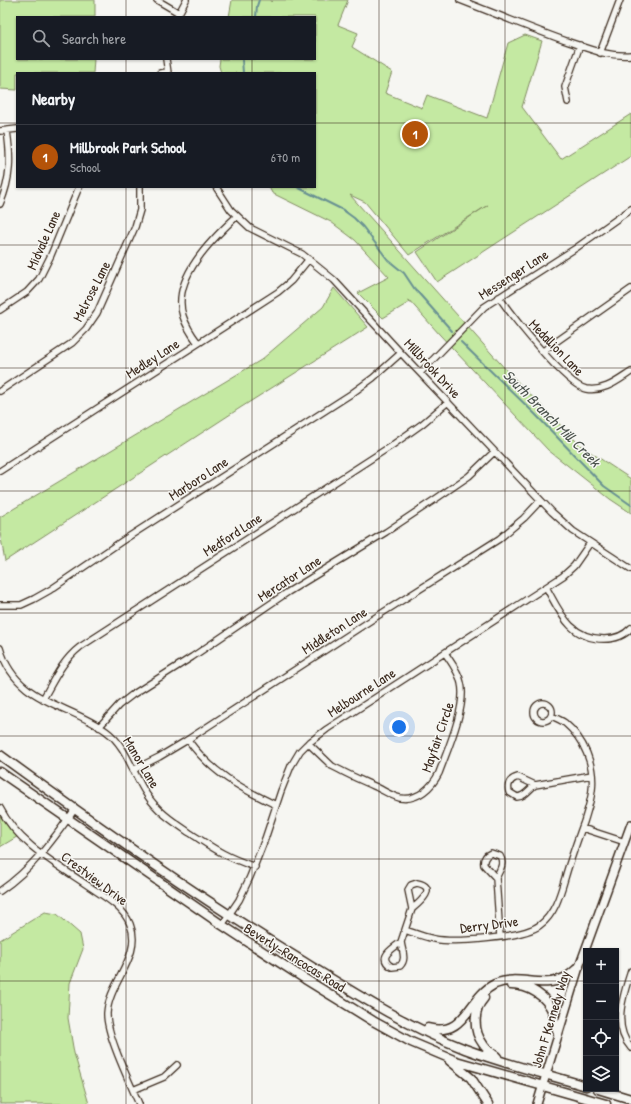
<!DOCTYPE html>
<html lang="en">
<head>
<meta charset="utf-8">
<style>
	:root { --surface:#171b24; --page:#20242c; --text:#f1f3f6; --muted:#9ea1a6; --line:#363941; --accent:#b45309 }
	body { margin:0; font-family:"Patrick Hand",sans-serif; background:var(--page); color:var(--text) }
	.controls { position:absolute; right:12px; bottom:12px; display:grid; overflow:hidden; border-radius:0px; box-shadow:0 1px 3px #0004 }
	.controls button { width:36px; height:36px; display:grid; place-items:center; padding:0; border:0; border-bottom:1px solid var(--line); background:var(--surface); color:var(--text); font:20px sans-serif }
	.you { position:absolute; left:399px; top:727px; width:14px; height:14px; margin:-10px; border:3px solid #fff; border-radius:50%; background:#1a73e8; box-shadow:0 0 0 6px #1a73e833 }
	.badge { display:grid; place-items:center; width:26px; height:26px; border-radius:50%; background:var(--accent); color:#fff; font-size:13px; font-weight:700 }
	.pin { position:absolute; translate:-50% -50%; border:2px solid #fff; box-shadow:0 1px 4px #0006 }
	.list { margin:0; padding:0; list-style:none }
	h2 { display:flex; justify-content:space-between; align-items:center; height:52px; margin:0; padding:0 16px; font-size:17px }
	h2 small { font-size:13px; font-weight:400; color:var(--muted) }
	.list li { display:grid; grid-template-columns:26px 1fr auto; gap:12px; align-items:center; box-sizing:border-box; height:64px; padding:0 16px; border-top:1px solid var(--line) }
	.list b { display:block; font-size:15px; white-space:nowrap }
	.list p { margin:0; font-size:13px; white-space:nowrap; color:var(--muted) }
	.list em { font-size:13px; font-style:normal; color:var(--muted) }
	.icon { flex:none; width:22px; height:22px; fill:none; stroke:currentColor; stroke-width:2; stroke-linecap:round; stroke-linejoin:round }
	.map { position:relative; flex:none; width:631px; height:1104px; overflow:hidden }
	.search { position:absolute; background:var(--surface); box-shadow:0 1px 3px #0004; left:16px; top:16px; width:300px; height:44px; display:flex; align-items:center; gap:10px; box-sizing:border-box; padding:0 14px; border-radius:0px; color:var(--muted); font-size:15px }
	.panel { position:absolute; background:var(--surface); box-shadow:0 1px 3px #0004; left:16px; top:72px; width:300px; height:116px; border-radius:0px }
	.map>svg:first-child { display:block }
</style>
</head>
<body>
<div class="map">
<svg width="631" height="1104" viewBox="0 0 631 1104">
	<rect width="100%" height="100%" fill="#f6f6f2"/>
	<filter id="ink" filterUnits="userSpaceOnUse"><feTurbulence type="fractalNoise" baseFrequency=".025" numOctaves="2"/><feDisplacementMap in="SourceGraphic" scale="8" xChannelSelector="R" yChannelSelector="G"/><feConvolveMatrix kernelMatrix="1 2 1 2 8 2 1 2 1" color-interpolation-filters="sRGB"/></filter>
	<g filter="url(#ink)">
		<path fill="#c4e9a2" stroke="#808a60" d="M0,0H95V17H17V59H94L93,73H17V90L0,89Z
			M232,0H271V2L272,0H348L338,25L358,33L352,47L392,72L385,93L422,108L427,95L487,118L508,43L525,35L542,41L522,107L561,159L631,114V156L437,282L417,252L488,205L409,255L365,202L350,195L508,372L581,446L631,479V513L610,499L548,450L440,335L408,299L410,302L383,318L358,293L389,277L355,240L331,222L272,193L269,187H315V73H221L219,66L220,59H315V17H229Z
			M334,288L368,327L240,408L5,561L0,533V517L261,360L323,307Z
			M0,804L20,835L0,847Z
			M45,912L57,914L80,934L83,949L70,983L68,1018L74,1053L89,1104H0V940Z"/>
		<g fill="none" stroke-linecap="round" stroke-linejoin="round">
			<path stroke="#679092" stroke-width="2" d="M256,17L257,6L259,0
				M242,59L243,73
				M297,187L343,210L354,218L363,227L388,260L404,273L414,288L452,331
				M461,342L535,414L604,486L631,505"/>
			<defs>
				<path id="minor" d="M157,0L179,13
					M460,0C496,14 532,29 569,42C590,49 608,57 631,55
					M177,17L186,0
					M600,53L620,0
					M166,59L168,73
					M160,73L168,72
					M568,102L565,87L580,45
					M0,131L17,129
					M216,187L231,210L250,228L302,254L334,280L401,353L552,512L573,531L631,569
					M0,204C11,178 11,158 7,131
					M499,297C512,316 566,385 586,389C604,392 617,381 631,372
					M0,310L27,292L39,279L51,255L79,187
					M198,343C192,335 186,326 183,316C171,279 212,239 237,216
					M543,351L631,289
					M420,373L484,307L576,248L631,209
					M0,391L72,343L86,329L97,313L135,227L140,210V187
					M0,471L278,292L291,281L309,259
					M546,587C560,612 570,639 604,639C615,639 624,636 631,628
					M0,605H21L34,599L50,590L122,541L351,394L373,378L401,353
					M0,648C16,703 67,703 106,731C127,746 133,775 147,795C158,812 174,822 190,833C201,840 212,848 224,854C233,859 244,863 255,867
					M43,699C54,680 62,661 80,647L391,446L422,424L448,402
					M534 712a9 9 0 1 1 18 0a9 9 0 1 1-18 0Z
					M99,727L119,705L132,695L192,657L288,592L386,532L437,498L469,476L494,452
					M188,740C212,773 240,788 276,805
					M308,743L332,766L340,770C351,776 363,781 374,786C383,790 391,796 400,798C418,801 432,787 439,773C447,751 467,706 461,683C459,672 451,662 445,653
					M133,770L159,757L184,742L379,615L499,539L524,518L540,501
					M518,777L535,785C529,789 525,797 517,797L509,792C507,784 510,779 518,777Z
					M535,785L592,775
					M0,808C18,844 58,865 90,887C105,897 123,907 130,924C143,956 109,982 107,1013C106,1034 130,1083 139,1104
					M582,828L625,842
					M491,853L500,856C505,864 499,871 496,878L484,865C483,859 486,855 491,853Z
					M496,878L500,937
					M417,883C439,887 419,903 412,909L408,890L411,885Z
					M0,891C32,869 53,840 75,809
					M222,925L239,900L250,877L265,839L281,791L291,766L300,751L306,745L327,729L563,576L574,566L590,543
					M405,930C414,933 424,937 434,939C455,943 523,938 540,925C557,913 562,887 568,868C573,853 578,838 584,822C587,812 591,801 592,790C595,765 584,739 565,723C561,720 556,718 551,716
					M401,942C402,951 407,959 400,966L392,967C376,957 393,949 401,942Z
					M401,942L412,909
					M631,971C623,996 612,1026 631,1048
					M133,1090L164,1077L177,1065"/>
				<path id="tertiary" d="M537,1104L579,967L631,824"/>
				<path id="primary" d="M0,755C99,827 199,898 304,962C356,994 408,1027 465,1049C505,1064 546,1074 586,1086
					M0,772L222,925L305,979L373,1021L411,1042L456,1061L606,1104
					M511,985C529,985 547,996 553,1013C555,1020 556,1027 558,1034
					M484,998C473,1010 473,1031 483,1044C486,1049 492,1053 497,1057
					M428,1028C466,1038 468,997 495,984C518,974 542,989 564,978C570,976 574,971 579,967
					M450,1061L471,1078L488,1104
					M598,1089L631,1099"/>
			</defs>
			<use href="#minor" stroke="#3b2a1e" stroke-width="8"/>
			<use href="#tertiary" stroke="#3b2a1e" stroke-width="10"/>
			<use href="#primary" stroke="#3b2a1e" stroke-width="11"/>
			<use href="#minor" stroke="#f6f6f2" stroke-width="5.5"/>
			<use href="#tertiary" stroke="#f6f6f2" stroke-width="7"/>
			<use href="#primary" stroke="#f6f6f2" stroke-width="8"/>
		</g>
	</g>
	<path fill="none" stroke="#3b2a1e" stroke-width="1" stroke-opacity="0.55" d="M126,0V17M252,0V17M379,0V1104M505,0V1104M126,59V73M252,59V73M0,123H17M315,123H631M126,187V1104M252,187V1104M0,245H631M0,368H631M0,491H631M0,613H631M0,736H631M0,859H631M0,981H586M616,981H631"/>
	<g text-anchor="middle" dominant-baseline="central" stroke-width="3" stroke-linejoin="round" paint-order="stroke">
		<g font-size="14" fill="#3b2a1e" stroke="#f6f6f2">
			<text transform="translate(43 240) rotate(-66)">Midvale Lane</text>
			<text transform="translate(513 274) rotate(-33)">Messenger Lane</text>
			<text transform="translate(91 291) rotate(-63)">Melrose Lane</text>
			<text transform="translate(557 347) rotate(46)">Medallion Lane</text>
			<text transform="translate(152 358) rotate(-33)">Medley Lane</text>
			<text transform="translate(433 368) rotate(47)">Millbrook Drive</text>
			<text transform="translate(198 478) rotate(-33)">Marboro Lane</text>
			<text transform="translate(232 534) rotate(-33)">Medford Lane</text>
			<text transform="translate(289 578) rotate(-33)">Mercator Lane</text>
			<text transform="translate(334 630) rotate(-33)">Middleton Lane</text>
			<text transform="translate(361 692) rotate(-33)">Melbourne Lane</text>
			<text transform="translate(437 737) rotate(-71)">Mayfair Circle</text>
			<text transform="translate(142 762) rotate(59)">Manor Lane</text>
			<text transform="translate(95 878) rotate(37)">Crestview Drive</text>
			<text transform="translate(489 924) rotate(-7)">Derry Drive</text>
			<text transform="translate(295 957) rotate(32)">Beverly-Rancocas Road</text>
			<text transform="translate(550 1019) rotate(-73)">John F Kennedy Way</text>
		</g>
		<g font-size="15" font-style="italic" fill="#4d544e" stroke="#f6f6f2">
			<text transform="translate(552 418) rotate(45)">South Branch Mill Creek</text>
		</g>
	</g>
</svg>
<div class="controls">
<button>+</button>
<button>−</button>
<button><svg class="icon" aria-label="locate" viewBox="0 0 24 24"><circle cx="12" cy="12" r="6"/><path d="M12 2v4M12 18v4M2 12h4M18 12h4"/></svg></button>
<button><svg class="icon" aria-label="layers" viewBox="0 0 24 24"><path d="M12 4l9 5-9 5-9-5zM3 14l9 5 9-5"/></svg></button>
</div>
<div class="you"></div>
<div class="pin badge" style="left:415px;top:134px">1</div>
<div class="search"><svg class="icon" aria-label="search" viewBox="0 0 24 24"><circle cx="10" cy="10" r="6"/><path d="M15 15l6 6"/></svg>Search here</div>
<section class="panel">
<h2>Nearby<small></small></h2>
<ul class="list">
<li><span class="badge">1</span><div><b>Millbrook Park School</b><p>School</p></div><em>670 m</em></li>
</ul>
</section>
</div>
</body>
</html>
